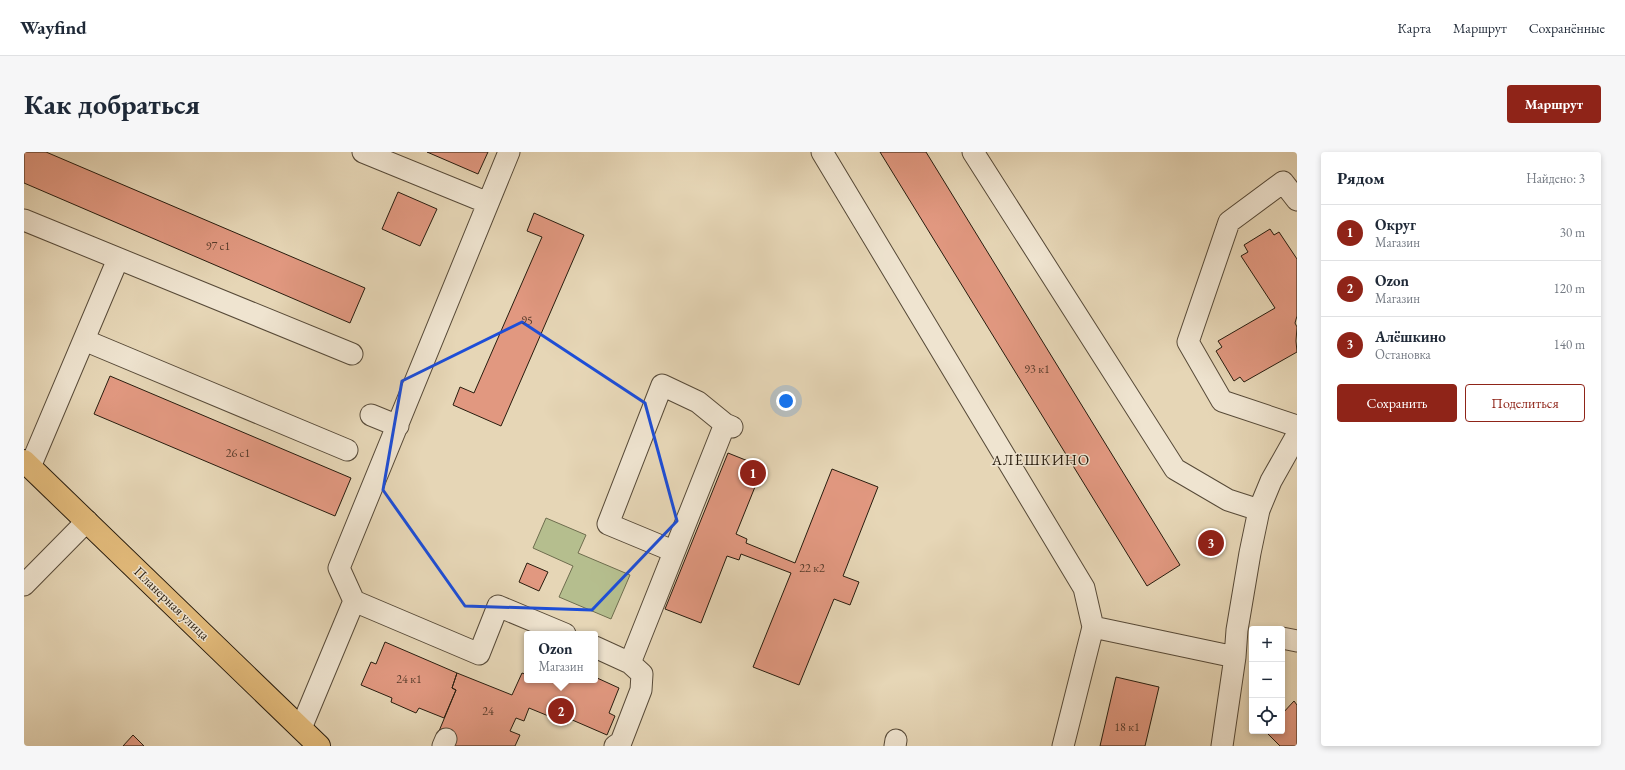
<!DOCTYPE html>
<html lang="ru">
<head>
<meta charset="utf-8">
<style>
	:root { --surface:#fff; --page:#f6f6f7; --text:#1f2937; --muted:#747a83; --line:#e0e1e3; --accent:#8f2418 }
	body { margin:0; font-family:"EB Garamond",serif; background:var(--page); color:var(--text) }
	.controls { position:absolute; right:12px; bottom:12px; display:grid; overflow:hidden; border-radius:4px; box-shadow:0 2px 6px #0003 }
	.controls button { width:36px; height:36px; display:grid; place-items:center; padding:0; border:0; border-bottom:1px solid var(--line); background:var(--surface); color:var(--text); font:20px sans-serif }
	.you { position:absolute; left:762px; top:249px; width:14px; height:14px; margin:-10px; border:3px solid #fff; border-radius:50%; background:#1a73e8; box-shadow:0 0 0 6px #1a73e833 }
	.badge { display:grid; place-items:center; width:26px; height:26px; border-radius:50%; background:var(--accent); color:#fff; font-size:13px; font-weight:700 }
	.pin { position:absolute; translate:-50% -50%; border:2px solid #fff; box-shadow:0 1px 4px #0006 }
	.popup { position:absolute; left:500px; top:479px; width:74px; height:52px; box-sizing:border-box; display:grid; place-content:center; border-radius:4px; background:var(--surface); filter:drop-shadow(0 1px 3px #0005); font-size:13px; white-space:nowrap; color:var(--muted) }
	.popup b { font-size:15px; color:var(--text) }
	.popup::after { content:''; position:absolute; left:50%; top:100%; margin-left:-8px; border:8px solid transparent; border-top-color:var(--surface) }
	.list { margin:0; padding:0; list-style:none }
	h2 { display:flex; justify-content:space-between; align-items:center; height:52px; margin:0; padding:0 16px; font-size:17px }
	h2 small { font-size:13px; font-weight:400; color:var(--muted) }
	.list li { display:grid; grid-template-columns:26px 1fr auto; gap:12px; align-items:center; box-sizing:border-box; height:56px; padding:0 16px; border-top:1px solid var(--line) }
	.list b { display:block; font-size:15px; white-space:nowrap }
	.list p { margin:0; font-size:13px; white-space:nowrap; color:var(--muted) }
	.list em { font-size:13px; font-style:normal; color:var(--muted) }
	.actions { display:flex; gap:8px; padding:12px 16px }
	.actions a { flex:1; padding:9px 0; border:1px solid var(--accent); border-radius:4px; text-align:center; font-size:14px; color:var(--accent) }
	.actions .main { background:var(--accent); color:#fff }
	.icon { flex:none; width:22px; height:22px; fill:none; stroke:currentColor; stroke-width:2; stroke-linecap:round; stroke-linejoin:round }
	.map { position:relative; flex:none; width:1273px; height:594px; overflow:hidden; border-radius:4px }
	header { display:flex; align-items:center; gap:24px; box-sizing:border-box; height:56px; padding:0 20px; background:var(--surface); border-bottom:1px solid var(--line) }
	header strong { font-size:19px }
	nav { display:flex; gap:22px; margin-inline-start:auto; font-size:14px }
	.intro { display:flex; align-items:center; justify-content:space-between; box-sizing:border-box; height:96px; padding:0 24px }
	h1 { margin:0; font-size:28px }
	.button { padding:10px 18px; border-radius:4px; background:var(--accent); color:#fff; font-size:14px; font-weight:700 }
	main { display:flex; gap:24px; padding:0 24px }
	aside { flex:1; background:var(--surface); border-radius:4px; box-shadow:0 2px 6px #0003 }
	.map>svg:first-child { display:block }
</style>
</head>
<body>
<header>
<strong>Wayfind</strong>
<nav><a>Карта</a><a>Маршрут</a><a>Сохранённые</a></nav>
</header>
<div class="intro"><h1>Как добраться</h1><a class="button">Маршрут</a></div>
<main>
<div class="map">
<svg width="1273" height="594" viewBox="0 0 1273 594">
	<rect width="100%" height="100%" fill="#e6d6b6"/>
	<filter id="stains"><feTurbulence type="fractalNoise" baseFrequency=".005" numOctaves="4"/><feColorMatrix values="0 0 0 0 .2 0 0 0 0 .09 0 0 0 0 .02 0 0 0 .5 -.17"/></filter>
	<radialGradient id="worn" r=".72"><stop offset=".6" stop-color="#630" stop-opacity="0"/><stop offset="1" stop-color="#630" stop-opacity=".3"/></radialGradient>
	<path fill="#b5be8e" stroke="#6e6d4e" d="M522,366L562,383L554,401L606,423L587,467L535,445L549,414L509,396Z"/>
	<path fill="#e19880" stroke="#271c0e" d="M0,0H22L341,136L326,171L0,31Z
		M403,0H464L454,22Z
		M856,0H902L1156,413L1123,434Z
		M374,40L413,57L396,94L358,77Z
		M510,61L560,83L477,274L429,253L436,235L450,241L518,85L503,79Z
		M1246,77L1250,83L1255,80L1273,107V164L1271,171L1273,175L1272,189L1273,200L1220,230L1216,225L1210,229L1192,199L1198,195L1194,189L1251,156L1217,104L1224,100L1220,93Z
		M86,224L327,326L311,364L70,262Z
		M704,301L739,315L712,382L723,387L722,391L771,411L808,317L854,335L819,424L835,430L826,453L810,447L775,533L729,515L767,421L717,402L715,408L703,404L677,471L641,457Z
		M503,411L524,420L515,439L495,430Z
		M361,490L433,521L428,536L432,538L420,566L395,556L392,561L367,550L368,546L337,533L347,510L352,512Z
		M433,521L488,543L498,521L503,523V528H571V525L595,536L585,561L591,564L583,583L546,567L544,572L505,556L500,569L492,566L486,579L496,583L491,594H426L413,584L432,538L428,536Z
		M1092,525L1135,535L1121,594H1076Z
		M1270,549L1273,553V594H1256L1241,579H1258V562Z
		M109,583L120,594H99Z"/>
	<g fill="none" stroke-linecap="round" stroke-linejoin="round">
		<defs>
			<path id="minor" d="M339,0L464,51
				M485,0L315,416L330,449L455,502L474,454L541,482
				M798,0L1060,436L1069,475L1211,505
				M949,0L1151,317L1204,348L1235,358
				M1273,48L1259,30L1205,70L1164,190L1198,249L1273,274
				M0,68L328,202
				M60,188L323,298
				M347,263L374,274
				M6,315L94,107
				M649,399L584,372L638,233L674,250L701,272
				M0,433L63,369
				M1258,486L1273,489
				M571,495L606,511L618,522L617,538L597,590L591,594
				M606,511L701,272L708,275
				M277,576L330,449
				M419,594L422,587
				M871,594L872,588
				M1039,594L1069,475
				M1198,594L1211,505L1213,478L1226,401L1235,358L1247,329L1273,283"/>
			<path id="major" d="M0,309L295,594"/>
		</defs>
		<use href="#minor" stroke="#574a38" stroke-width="23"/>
		<use href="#major" stroke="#271c0e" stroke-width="24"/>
		<use href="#minor" stroke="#efe4d0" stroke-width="21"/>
		<use href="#major" stroke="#e3bb7b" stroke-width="22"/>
	</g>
	<path fill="none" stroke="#1d4ed8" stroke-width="3" stroke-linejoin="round" d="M498,170L621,251L653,369L568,458L441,454L359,338L378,229Z"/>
	<g text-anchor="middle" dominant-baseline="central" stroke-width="3" stroke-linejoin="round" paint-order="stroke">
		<g font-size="12" fill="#563b2a">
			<text x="194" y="94">97 с1</text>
			<text x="503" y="168">95</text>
			<text x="1013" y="217">93 к1</text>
			<text x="214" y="301">26 с1</text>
			<text x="788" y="416">22 к2</text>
			<text x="385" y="527">24 к1</text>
			<text x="464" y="559">24</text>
			<text x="1103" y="575">18 к1</text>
		</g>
		<g font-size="14" fill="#271c0e" stroke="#efe4d0">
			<text transform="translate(148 451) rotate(44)">Планерная улица</text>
		</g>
		<g font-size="15" letter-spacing="1" fill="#271c0e" stroke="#efe4d0">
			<text x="1017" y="307">АЛЁШКИНО</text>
		</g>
	</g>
	<rect width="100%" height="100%" filter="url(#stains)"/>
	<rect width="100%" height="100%" fill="url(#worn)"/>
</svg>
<div class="controls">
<button>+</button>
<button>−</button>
<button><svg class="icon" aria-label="locate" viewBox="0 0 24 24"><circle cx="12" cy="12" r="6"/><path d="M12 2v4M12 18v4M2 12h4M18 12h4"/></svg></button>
</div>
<div class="you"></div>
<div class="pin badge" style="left:729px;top:321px">1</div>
<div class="pin badge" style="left:537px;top:559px">2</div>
<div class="popup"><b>Ozon</b>Магазин</div>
<div class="pin badge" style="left:1187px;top:391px">3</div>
</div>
<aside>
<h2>Рядом<small>Найдено: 3</small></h2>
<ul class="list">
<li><span class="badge">1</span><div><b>Округ</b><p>Магазин</p></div><em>30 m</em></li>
<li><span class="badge">2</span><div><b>Ozon</b><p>Магазин</p></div><em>120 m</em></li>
<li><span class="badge">3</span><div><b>Алёшкино</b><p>Остановка</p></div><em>140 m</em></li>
</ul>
<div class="actions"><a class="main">Сохранить</a><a>Поделиться</a></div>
</aside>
</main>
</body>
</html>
